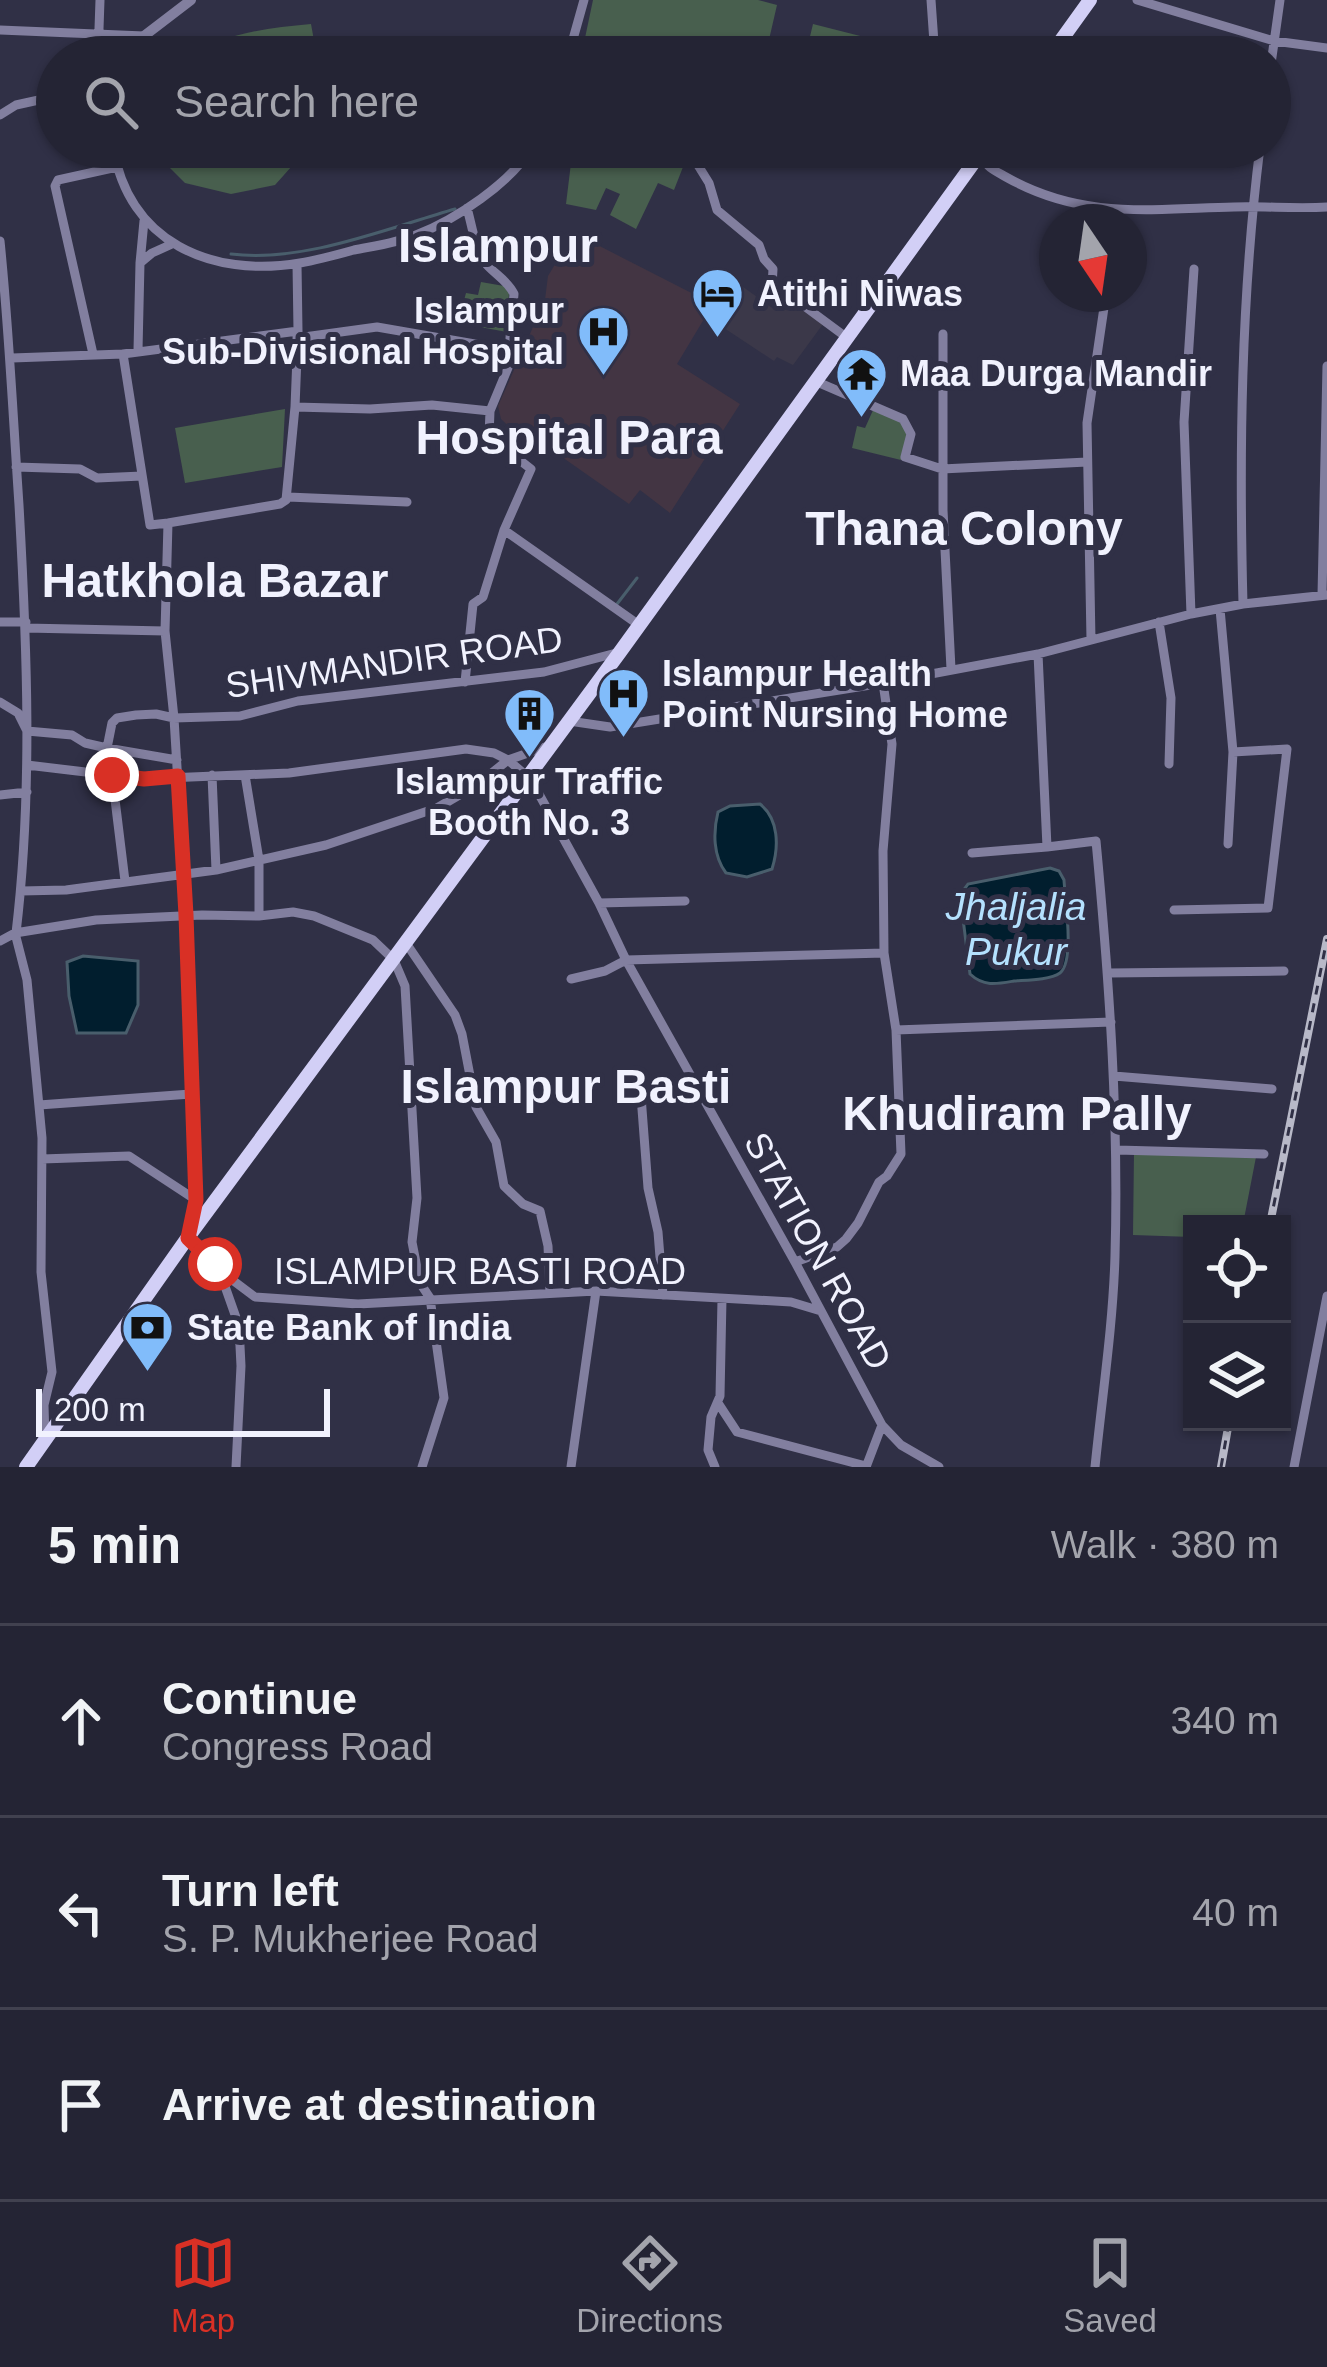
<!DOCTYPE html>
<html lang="en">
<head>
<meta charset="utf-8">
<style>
	:root { --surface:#242434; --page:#2c2c3c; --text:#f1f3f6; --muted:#a3a4ac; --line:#41414f; --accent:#d93025 }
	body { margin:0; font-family:Arial,sans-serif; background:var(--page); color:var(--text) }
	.controls { position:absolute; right:36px; bottom:36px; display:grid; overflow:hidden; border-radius:0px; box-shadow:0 3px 9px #0004 }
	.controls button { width:108px; height:108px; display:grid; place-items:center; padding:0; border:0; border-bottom:3px solid var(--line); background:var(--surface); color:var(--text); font:60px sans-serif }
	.compass { position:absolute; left:1039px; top:204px; width:108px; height:108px; border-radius:50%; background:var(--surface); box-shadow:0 3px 9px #0004; rotate:167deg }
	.scale { position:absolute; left:36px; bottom:30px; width:294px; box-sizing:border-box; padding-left:12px; border:6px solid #f1f2fe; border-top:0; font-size:33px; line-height:42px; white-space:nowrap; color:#f1f2fe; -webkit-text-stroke:9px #303046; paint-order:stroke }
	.stop { position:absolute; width:36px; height:36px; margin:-27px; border:9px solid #d93025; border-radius:50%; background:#fff }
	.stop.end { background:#d93025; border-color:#fff; box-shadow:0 3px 12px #0008 }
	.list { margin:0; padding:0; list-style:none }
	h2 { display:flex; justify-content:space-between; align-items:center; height:156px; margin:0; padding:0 48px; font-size:51px }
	h2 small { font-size:39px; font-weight:400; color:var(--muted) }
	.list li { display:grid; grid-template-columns:78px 1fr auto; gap:36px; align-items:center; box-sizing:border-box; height:192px; padding:0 48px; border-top:3px solid var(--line) }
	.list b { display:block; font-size:45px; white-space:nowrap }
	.list p { margin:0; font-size:39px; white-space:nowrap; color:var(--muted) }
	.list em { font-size:39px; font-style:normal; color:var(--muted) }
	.icon { flex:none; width:66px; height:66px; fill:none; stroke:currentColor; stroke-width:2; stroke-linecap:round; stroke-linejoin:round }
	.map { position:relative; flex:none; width:1327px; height:1467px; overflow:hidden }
	.search { position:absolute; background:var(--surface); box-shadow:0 3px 9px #0004; left:36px; right:36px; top:36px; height:132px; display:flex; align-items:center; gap:30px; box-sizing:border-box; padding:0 42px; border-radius:66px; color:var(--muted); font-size:45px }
	.sheet { height:732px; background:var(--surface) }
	nav { display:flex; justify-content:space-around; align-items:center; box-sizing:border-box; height:168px; border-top:3px solid var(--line); background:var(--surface); font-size:33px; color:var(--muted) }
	nav a { display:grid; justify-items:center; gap:6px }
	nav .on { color:var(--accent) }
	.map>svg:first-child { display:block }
</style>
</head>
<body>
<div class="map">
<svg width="1327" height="1467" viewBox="0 0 1327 1467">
	<rect width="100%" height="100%" fill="#303046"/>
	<path fill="#3b3849" d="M739,284L775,310L798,304L823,324L793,365L777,357L774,361L715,322Z"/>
	<path fill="#433543" d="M574,233L713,304L677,364L740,404L670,513L640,490L629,504L542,443L520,437L501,419L498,406L545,300L548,276Z"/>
	<path fill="#485f4e" d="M593,0H758L777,5L765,57H581Z
		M311,24L317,57H184C225,34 264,28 311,24Z
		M813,24L876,40L872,57H805Z
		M158,147H309L275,185L231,194L185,183L161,159Z
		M561,147H569L683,167L674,190L658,183L636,229L610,215L620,194L606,188L596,210L566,204L571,163L559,161Z
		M481,282L504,286L509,291L507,332L458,323L466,293L478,295Z
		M874,408L902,421L907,435L901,460L852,448L857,426L865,428Z
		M285,409L282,467L185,483L175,428Z
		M1134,1153L1256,1157L1243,1224H1192V1237L1133,1235Z"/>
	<path fill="#011e2e" stroke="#495e6c" stroke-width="3" d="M760,804C779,819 779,847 772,869L747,877L726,873C713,856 713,832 718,812L730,806Z
		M1050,868L1059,871L1064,880C1065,899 1075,961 1060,973C1050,980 1027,980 1014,981C997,984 984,987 970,974L960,895L968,884Z
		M83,956L138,961V1005L126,1033H77L69,996L67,962Z"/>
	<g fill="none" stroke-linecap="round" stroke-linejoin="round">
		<path stroke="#495e6c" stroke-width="3" d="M231,254C303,263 385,229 455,209
			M617,604L637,578"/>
		<path stroke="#827f9f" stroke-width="9" d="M931,0L935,57
			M1137,0L1274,41L1327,48
			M0,30L144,36
			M98,57L100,0
			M124,57L133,50
			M568,57L584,0
			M1270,71L1280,0
			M0,115L16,105L57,96
			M113,147C129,242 210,278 300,263C318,260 336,255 354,250C374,246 397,243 416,235C455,220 511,183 532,147
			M609,147L696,162L709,183L717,210L759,245L764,259L773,269L772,286L782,298L792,297L846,337
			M974,147L982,152C984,167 994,170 1006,177C1082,220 1150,209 1234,207C1265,206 1296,209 1327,207
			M467,208C472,225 475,251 487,265C496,275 508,281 514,294L510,338L515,351L490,411L489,436L531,469L504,530L639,625
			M0,241C9,329 13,417 19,505C27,648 33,791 16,933
			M140,263L144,221
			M943,334V510L951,669
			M297,338L377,327L515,351
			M138,350L140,263L152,253L172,244
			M93,354L55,186L58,180L117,167
			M123,354L150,525L168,523L280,504L286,500L295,407L298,331
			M12,358L123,354L298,331L297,264
			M815,381L903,419L911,434L905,457L942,469L1087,462
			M295,407L370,409L432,405L490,411
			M16,467L80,469L97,478L142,476
			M288,497L407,502
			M168,523L165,631L174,718L186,915L196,1200L188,1237L219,1270L255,1297L358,1304L596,1291L791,1302L821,1311
			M1322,595L1327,366
			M1243,604C1239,451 1241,299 1260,147
			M1191,614L1184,422L1194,269
			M0,622H26
			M1159,622L1171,698L1169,764
			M26,628L165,631
			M1091,640L1087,423L1106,294
			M1038,654L1047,847L1096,841C1109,979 1119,1117 1115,1256C1113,1326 1102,1397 1095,1467
			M465,682L473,604L483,597L504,530
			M0,702L18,713L27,731L72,735L85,743L107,748L177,760
			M569,721L610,727L883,683L1038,654L1191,614L1243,604L1327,595
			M107,748L112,723L117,718L136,715L156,714L174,718L240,716L298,701L544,672L620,652
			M27,765L144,779L289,773L466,749L494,753L508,760L548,746
			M112,775L125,881
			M212,775L216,870
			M245,775L259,860V916
			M529,776L599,903L626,960L795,1262L882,1425L901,1445L939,1467
			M0,795L27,792
			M1228,844L1233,752
			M972,853L1047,847
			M21,891L66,890L216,870L326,845L437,808L478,784L508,760L529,778
			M599,903L685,901
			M1174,910L1268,908L1287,749L1233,752L1220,609
			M15,933L27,980L42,1138L41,1272L52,1372L44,1405L45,1440
			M0,941L15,933L96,920L202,915L259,916L293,912L314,916L373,940L394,960L405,986L417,1198L412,1242L420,1283L430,1298L444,1398L422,1467
			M406,943L455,1015L462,1034L476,1107L496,1142L504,1186L523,1204L540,1211L548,1246L550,1293
			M1109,973L1284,971
			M571,979L605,971L626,960L884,953
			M896,1030L1111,1022
			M1114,1076L1272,1089
			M39,1105L191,1094
			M1117,1150L1264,1154
			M42,1159L129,1156L196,1200
			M795,1262L837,1247L846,1239L858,1223L879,1182L887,1176L901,1154L896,1030L884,953L883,851L892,744L883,683
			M221,1275L239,1326L241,1366L236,1467
			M663,1295L658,1232L648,1188L641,1096L702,1094
			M718,1403L737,1432L866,1466
			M571,1467L596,1291
			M715,1467L708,1450L711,1417L720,1396L722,1299
			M866,1467L882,1425
			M1294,1467L1327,1296"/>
		<path stroke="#827f9f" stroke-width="10" d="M133,50L144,36L191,0"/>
		<path stroke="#d2cff6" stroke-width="14" d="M1049,57L1090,0
			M26,1467L186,1240L620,652L985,147"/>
		<defs>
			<path id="rail" d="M1270,1224L1327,939
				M1221,1467L1229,1422"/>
		</defs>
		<use href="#rail" stroke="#b8b9c8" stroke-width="8"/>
		<use href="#rail" stroke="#303046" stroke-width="3" stroke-dasharray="9" stroke-linecap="butt"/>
	</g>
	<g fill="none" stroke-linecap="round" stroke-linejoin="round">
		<path stroke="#d93025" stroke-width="15" d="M112,775L144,779L178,776L186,915L196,1200L188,1238L215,1264"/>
	</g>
	<defs>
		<symbol id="hotel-pin" viewBox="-11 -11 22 30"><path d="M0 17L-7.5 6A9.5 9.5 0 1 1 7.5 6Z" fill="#81bcfa" stroke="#303046"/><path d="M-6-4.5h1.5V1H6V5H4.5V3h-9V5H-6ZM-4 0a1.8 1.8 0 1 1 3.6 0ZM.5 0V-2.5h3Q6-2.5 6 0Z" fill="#111"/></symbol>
		<symbol id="hospital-pin" viewBox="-11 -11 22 30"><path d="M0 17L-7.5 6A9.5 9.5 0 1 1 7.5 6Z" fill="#81bcfa" stroke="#303046"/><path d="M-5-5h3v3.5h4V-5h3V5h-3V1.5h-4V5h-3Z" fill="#111"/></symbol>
		<symbol id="temple-pin" viewBox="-11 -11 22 30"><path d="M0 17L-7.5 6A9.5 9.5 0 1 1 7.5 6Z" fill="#81bcfa" stroke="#303046"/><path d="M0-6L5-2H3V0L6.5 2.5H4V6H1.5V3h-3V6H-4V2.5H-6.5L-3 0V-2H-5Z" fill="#111"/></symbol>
		<symbol id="building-pin" viewBox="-11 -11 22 30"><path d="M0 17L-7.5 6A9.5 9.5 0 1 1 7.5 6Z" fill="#81bcfa" stroke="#303046"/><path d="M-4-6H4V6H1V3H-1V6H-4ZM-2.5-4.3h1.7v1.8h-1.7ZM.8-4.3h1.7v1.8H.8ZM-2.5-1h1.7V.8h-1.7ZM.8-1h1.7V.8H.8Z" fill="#111"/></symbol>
		<symbol id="bank-pin" viewBox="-11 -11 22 30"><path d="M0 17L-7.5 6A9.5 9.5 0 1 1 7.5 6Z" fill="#81bcfa" stroke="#303046"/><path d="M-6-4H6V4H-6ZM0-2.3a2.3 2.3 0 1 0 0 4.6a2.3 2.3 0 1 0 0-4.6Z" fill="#111"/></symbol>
	</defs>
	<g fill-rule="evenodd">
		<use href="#hotel-pin" x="688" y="264" width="59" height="81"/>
		<use href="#hospital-pin" x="574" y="302" width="59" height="81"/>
		<use href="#temple-pin" x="832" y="344" width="59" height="81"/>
		<use href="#hospital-pin" x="594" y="664" width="59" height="81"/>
		<use href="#building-pin" x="500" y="684" width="59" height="81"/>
		<use href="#bank-pin" x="118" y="1298" width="59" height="81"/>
	</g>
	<g text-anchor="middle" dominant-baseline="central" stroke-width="10" stroke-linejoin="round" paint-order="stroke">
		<g font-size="36" font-weight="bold" fill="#f1f2fe" stroke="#303046" text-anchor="start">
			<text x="757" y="293">Atithi Niwas</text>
			<text x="564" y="310" text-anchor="end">Islampur<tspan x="564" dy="41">Sub-Divisional Hospital</tspan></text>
			<text x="900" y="373">Maa Durga Mandir</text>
			<text x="662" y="673">Islampur Health<tspan x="662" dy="41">Point Nursing Home</tspan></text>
			<text x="529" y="781" text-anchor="middle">Islampur Traffic<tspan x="529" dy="41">Booth No. 3</tspan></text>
			<text x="187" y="1327">State Bank of India</text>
		</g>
		<g font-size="36" fill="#f1f2fe" stroke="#303046">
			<text transform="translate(394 662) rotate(-8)">SHIVMANDIR ROAD</text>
			<text transform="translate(818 1251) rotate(61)">STATION ROAD</text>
			<text x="480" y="1271">ISLAMPUR BASTI ROAD</text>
		</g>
		<g font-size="39" font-style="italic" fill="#b4e1fe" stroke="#303046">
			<text x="1016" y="906">Jhaljalia<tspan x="1016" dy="45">Pukur</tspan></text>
		</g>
		<g font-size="48" font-weight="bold" fill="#f1f2fe" stroke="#303046">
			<text x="498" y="245">Islampur</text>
			<text x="569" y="437">Hospital Para</text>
			<text x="964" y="528">Thana Colony</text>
			<text x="215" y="580">Hatkhola Bazar</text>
			<text x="566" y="1086">Islampur Basti</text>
			<text x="1017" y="1113">Khudiram Pally</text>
		</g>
	</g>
</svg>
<div class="controls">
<button><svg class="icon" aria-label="locate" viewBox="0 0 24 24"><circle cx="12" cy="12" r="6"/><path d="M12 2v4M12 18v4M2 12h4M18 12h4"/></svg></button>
<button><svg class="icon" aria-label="layers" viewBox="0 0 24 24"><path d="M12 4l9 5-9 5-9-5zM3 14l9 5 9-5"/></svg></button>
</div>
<svg class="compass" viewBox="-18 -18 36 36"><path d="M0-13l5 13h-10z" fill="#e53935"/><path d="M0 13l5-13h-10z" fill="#a3a4ac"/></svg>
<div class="scale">200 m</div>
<div class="stop" style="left:215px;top:1264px"></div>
<div class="stop end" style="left:112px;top:775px"></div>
<div class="search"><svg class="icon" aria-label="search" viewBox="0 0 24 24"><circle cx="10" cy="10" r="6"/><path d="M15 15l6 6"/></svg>Search here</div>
</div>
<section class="sheet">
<h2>5 min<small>Walk · 380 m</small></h2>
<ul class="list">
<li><svg class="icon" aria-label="ahead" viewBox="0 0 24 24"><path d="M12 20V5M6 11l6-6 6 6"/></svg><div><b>Continue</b><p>Congress Road</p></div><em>340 m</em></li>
<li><svg class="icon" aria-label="left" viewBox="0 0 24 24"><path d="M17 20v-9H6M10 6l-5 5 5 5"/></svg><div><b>Turn left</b><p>S. P. Mukherjee Road</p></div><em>40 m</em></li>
<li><svg class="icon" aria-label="arrive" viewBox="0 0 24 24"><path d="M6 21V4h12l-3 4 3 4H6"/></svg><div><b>Arrive at destination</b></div></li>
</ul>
</section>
<nav>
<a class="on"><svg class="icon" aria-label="map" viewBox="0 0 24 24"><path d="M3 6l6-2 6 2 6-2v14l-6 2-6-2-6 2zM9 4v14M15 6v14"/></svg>Map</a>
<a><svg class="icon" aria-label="directions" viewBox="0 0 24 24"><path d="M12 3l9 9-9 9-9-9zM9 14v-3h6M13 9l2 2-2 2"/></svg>Directions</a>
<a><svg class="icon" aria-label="saved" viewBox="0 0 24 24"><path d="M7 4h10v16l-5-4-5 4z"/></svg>Saved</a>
</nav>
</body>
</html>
